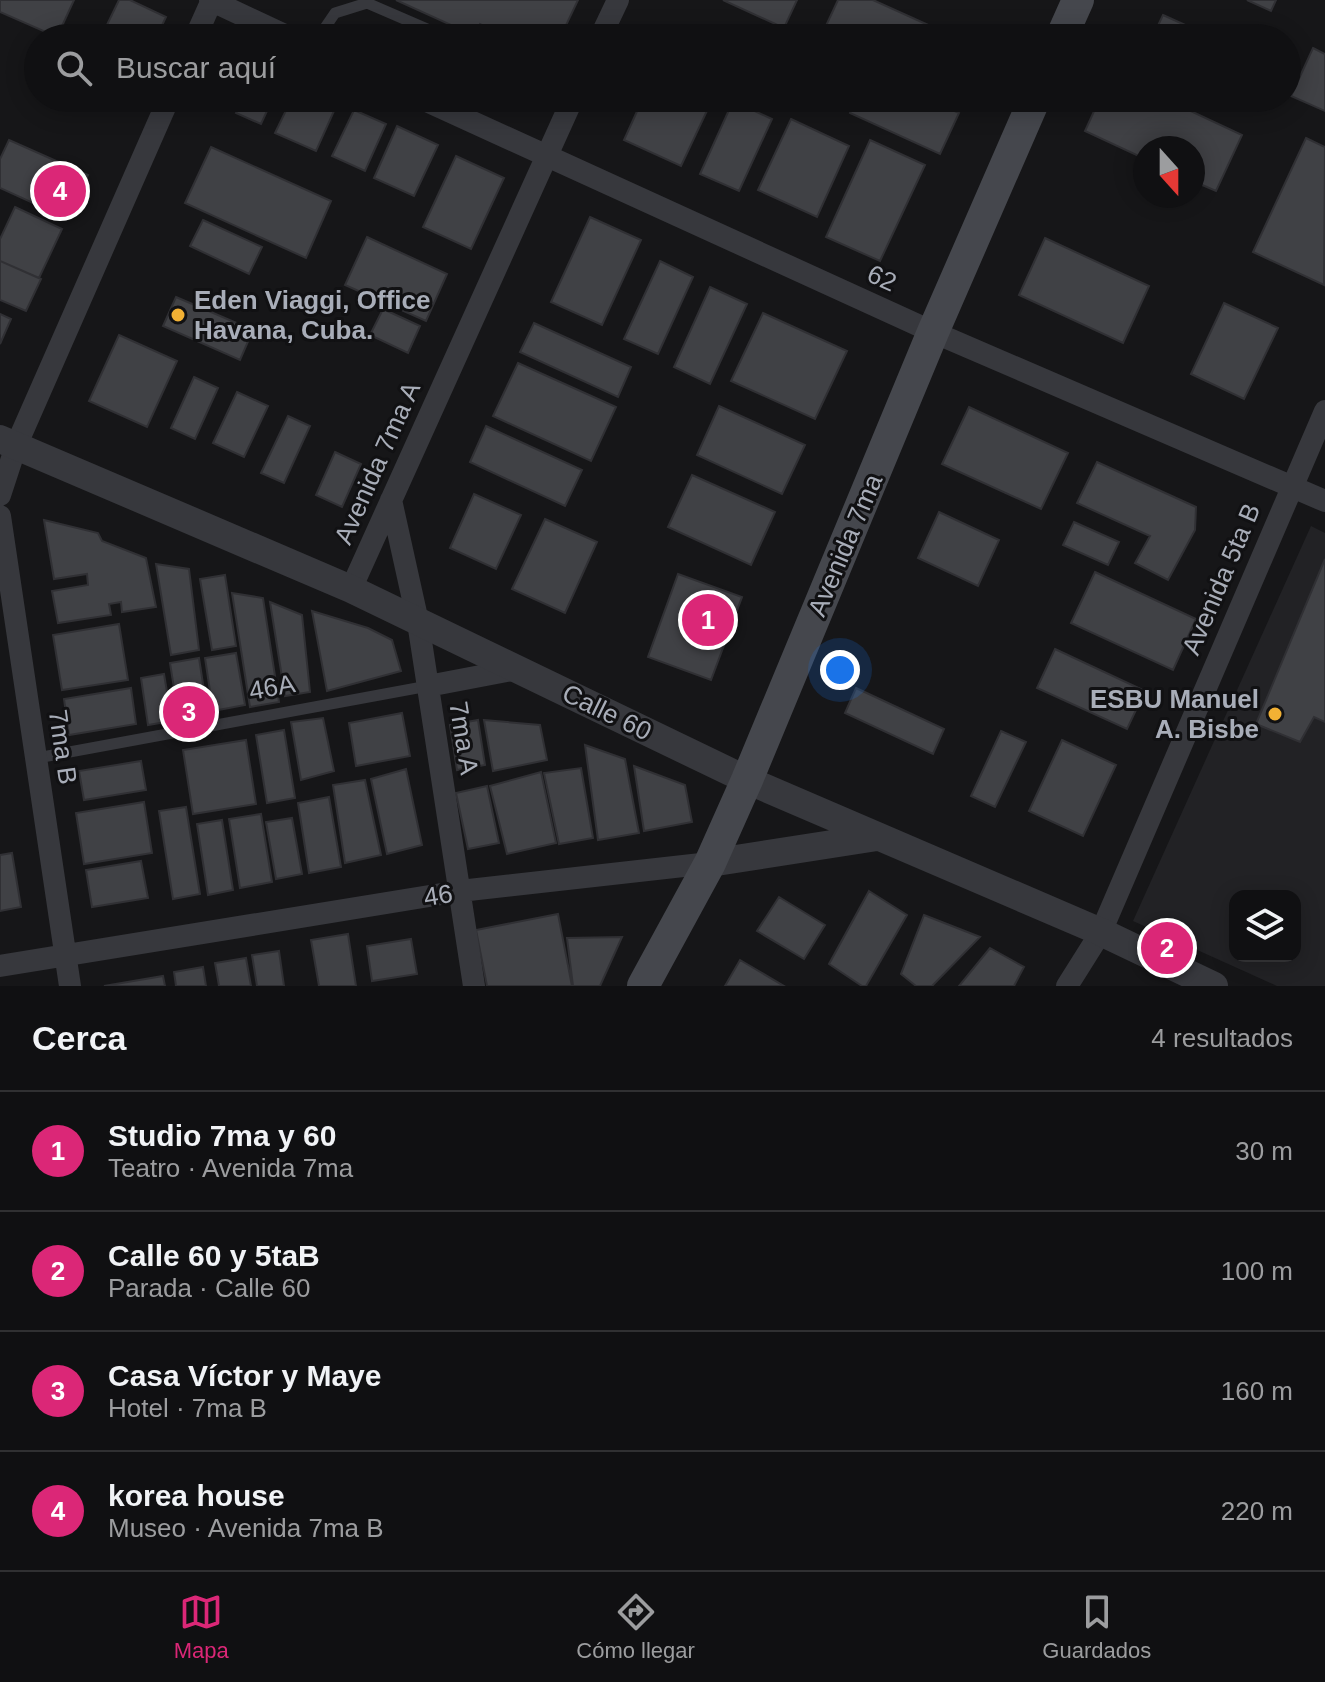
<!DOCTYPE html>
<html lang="es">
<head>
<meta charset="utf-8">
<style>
	:root { --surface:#101012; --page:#19191b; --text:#f1f3f6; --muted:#9c9d9f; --line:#303032; --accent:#db2777 }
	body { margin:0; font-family:Arial,sans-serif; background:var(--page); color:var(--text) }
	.controls { position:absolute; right:24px; bottom:24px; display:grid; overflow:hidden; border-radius:16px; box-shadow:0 4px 20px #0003 }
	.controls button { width:72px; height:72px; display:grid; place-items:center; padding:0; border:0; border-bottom:2px solid var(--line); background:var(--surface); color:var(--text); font:40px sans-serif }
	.compass { position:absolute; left:1133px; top:136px; width:72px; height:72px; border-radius:50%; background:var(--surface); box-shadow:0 4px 20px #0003; rotate:159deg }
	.you { position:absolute; left:840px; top:670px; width:28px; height:28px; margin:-20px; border:6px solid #fff; border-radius:50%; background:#1a73e8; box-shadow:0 0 0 12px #1a73e833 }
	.badge { display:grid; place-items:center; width:52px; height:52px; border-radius:50%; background:var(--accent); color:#fff; font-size:26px; font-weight:700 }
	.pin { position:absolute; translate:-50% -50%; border:4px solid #fff; box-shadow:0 2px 8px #0006 }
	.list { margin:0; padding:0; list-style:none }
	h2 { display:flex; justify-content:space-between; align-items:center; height:104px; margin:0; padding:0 32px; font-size:34px }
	h2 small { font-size:26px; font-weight:400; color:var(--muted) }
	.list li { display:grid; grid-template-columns:52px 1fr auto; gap:24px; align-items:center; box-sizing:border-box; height:120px; padding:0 32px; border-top:2px solid var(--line) }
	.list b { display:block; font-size:30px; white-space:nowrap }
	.list p { margin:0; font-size:26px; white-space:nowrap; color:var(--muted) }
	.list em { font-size:26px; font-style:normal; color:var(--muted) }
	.icon { flex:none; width:44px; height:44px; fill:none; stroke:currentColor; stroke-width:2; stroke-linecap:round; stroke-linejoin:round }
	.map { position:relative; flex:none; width:1325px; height:986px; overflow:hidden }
	.search { position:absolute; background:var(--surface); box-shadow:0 4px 20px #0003; left:24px; right:24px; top:24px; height:88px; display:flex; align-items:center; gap:20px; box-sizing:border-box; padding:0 28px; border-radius:44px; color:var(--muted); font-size:30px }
	.sheet { height:584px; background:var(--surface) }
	nav { display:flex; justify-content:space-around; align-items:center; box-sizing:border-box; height:112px; border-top:2px solid var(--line); background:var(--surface); font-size:22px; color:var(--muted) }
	nav a { display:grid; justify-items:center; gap:4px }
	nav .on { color:var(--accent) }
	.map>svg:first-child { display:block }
</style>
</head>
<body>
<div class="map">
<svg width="1325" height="986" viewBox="0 0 1325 986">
	<rect width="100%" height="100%" fill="#161618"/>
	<path fill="#222225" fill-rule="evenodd" d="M1311,526L1325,533V986H1277L1133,921ZM1235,896H1295V956H1235Z"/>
	<path fill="#404145" stroke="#303034" stroke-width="2" d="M0,0H74L57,37L0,12Z
		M119,0H130L166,17L156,38H120L104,31Z
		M396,0H578L560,38H511L480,24L475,36Z
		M723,0H797L784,28Z
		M838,0H873L957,38H841L824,30Z
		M1247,0H1276L1271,11Z
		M1163,15L1214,38H1152Z
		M1313,48L1325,54V111L1291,96Z
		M243,98H273L261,124L236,113Z
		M292,98H305L334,111L316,151L275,133Z
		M643,98H713L681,166L624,140Z
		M856,98H926L959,113L940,154L850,113Z
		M1100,98H1163L1242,135L1216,191L1193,181V148H1145V159L1085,131Z
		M733,101L772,119L739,191L700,174Z
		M354,110L386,124L365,171L332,156Z
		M791,119L849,146L817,217L758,190Z
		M397,126L438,145L414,196L374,178Z
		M1306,138L1325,147L1324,285L1253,252Z
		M9,140L88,175L68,219L0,188V159Z
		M870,140L925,165L880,261L826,237Z
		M211,147L331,201L306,258L185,203Z
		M456,156L504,178L471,249L423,227Z
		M15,207L62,229L39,278L0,261V239Z
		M590,217L641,240L602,325L551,302Z
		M203,220L262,247L249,274L190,246Z
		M367,237L447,274L426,321L345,285Z
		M1045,238L1149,286L1123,343L1019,295Z
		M0,261L41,279L26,311L0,300Z
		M660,261L693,277L658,354L624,339Z
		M710,287L747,304L710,384L674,367Z
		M176,297L253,330L240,360L163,326Z
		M1224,303L1278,328L1244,399L1191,374Z
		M383,309L420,326L408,353L370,335Z
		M763,313L847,351L815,419L731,381Z
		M0,314L11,319L0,344Z
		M534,323L631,367L618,397L520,352Z
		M119,335L177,361L147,427L89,401Z
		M518,363L616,407L591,461L493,416Z
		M194,377L218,388L195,439L171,428Z
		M237,392L268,406L244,457L213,443Z
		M719,406L805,445L782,494L697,455Z
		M969,407L1068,453L1041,509L942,464Z
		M288,416L310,426L284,483L261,473Z
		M486,426L582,470L565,506L470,462Z
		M335,452L361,464L342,507L316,495Z
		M1097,462L1196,507L1195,530L1168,580L1135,563L1150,536L1077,503Z
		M692,475L775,512L751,565L668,527Z
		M474,494L521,515L496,569L450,548Z
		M939,512L999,540L978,586L918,558Z
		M545,519L597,542L565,613L512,589Z
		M44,520L98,533L102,541L146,558L156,607L122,612L121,602L109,604L111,615L58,623L52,591L88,585L87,574L54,579Z
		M1074,522L1119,542L1108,565L1063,545Z
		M1325,559V722L1314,717L1300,742L1256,724Z
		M156,564L189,569L199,650L171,655Z
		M1095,572L1196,619L1173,670L1071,623Z
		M678,574L742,597L711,680L648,657Z
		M225,575L236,646L212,650L200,579Z
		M232,593L263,598L279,702L250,707Z
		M270,602L302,615L310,692L285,696Z
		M312,611L368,628L392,640L401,671L327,691Z
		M119,624L128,680L62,690L53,635Z
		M1055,649L1145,691L1127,729L1037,688Z
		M236,653L245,705L213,711L205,658Z
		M199,658L208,716L179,720L170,663Z
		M164,674L172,721L148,725L141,678Z
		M131,688L136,724L69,735L64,699Z
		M856,688L944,729L933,754L845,713Z
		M402,713L410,756L356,766L349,723Z
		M323,718L334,771L301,780L291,722Z
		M478,720L485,765L457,770L450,725Z
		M484,720L540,725L547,760L493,771Z
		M284,730L295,798L267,803L256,735Z
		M1001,731L1026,742L995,807L971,796Z
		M246,740L256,804L193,814L183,750Z
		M1062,740L1116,765L1083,836L1029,811Z
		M585,745L625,759L639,833L598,840Z
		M141,761L146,790L84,800L79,771Z
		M634,766L685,785L692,822L644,831Z
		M581,768L593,838L559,844L544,773Z
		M406,769L422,845L387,854L371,779Z
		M541,772L556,843L507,854L490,786Z
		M365,780L381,855L345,863L333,785Z
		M487,786L499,843L468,849L456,793Z
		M329,797L341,867L309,873L298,803Z
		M144,802L152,853L84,864L76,813Z
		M186,807L200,894L173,899L159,811Z
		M261,814L272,882L240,888L229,819Z
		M292,818L302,874L276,879L266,822Z
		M222,820L233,890L208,895L197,824Z
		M12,853L21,907L0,911V855Z
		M141,861L148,898L92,907L86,870Z
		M869,891L907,915L866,986H862L829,964Z
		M779,897L825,925L804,959L757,931Z
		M558,914L572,986H487L476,930Z
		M924,915L980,937L932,986H916L901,974Z
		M348,934L356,986H319L311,940Z
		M622,937L600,986H573L567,938Z
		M411,939L417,974L372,981L367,946Z
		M990,948L1024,967L1014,986H959Z
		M279,951L284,986H257L252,955Z
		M246,958L251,986H219L215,963Z
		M740,960L784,986H725Z
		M203,967L206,986H176L174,972Z
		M163,976L165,986H104Z"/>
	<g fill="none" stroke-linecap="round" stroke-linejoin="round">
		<path stroke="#37383d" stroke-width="11" d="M318,38L335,13L367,3L448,38
			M469,120L471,98
			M37,758L428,686"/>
		<path stroke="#37383d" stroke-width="22" d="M210,0L291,38
			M195,38L212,0
			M600,38L618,0
			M420,98L933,332L1325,501
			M0,495L16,446L169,98
			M391,500L418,622L474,986
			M0,516L70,986
			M351,589L573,98
			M428,686L517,669
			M0,966L460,891L710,863
			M1067,986L1101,932L1325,411"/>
		<path stroke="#37383d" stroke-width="28" d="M0,439L351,589L747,780L1101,932L1214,986
			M710,863L877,837"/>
		<path stroke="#45474d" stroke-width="32" d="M1061,38L1078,0
			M643,986L710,863L747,780L933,332L1035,98"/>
	</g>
	<g fill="#f2b134" stroke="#111113" stroke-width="3">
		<circle cx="178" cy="315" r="8"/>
		<circle cx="1275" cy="714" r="8"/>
	</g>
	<g text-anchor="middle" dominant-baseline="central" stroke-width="6" stroke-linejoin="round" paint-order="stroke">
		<g font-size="26" fill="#a8adb8" stroke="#111113">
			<text transform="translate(882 278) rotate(24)">62</text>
			<text transform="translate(377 463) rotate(-66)">Avenida 7ma A</text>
			<text transform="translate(845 545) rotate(-67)">Avenida 7ma</text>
			<text transform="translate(1221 579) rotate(-67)">Avenida 5ta B</text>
			<text transform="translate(272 687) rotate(-10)">46A</text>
			<text transform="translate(607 712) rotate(26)">Calle 60</text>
			<text transform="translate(464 738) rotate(81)">7ma A</text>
			<text transform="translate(63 747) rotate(82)">7ma B</text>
			<text transform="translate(438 895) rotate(-9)">46</text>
		</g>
		<g font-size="26" font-weight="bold" fill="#a8adb8" stroke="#111113" text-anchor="start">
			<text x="194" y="300">Eden Viaggi, Office<tspan x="194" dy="30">Havana, Cuba.</tspan></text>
			<text x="1259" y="699" text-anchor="end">ESBU Manuel<tspan x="1259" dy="30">A. Bisbe</tspan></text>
		</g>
	</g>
</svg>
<div class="controls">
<button><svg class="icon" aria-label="layers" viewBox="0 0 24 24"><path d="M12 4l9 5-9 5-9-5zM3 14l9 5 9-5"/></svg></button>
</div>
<svg class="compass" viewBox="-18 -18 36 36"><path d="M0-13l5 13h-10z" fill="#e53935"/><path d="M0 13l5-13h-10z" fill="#9c9d9f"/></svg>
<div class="you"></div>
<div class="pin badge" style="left:708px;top:620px">1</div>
<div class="pin badge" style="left:1167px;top:948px">2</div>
<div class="pin badge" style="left:189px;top:712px">3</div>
<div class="pin badge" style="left:60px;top:191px">4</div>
<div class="search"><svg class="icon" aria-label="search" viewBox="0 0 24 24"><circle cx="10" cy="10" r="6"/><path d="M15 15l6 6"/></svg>Buscar aquí</div>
</div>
<section class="sheet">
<h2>Cerca<small>4 resultados</small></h2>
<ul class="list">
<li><span class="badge">1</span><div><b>Studio 7ma y 60</b><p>Teatro · Avenida 7ma</p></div><em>30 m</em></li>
<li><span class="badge">2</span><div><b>Calle 60 y 5taB</b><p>Parada · Calle 60</p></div><em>100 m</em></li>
<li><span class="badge">3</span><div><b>Casa Víctor y Maye</b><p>Hotel · 7ma B</p></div><em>160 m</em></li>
<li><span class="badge">4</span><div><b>korea house</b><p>Museo · Avenida 7ma B</p></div><em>220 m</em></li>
</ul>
</section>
<nav>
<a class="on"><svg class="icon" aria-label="map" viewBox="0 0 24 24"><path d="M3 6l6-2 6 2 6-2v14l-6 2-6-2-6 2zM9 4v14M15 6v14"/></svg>Mapa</a>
<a><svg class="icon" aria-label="directions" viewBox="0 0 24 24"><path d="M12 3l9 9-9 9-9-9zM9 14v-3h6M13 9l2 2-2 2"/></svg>Cómo llegar</a>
<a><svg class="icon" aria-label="saved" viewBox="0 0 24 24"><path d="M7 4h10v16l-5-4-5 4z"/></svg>Guardados</a>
</nav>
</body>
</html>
